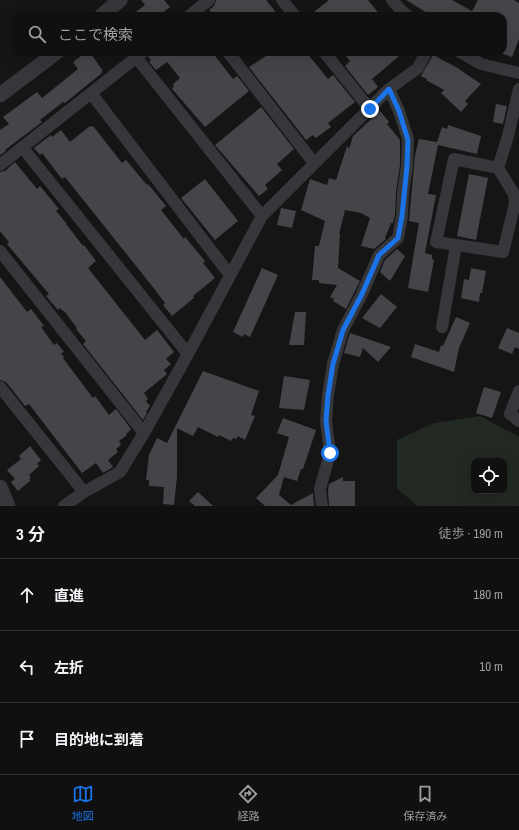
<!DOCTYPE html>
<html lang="ja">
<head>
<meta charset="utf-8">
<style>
	:root { --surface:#101010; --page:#191919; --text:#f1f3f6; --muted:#9c9d9f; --line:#303030; --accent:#1a73e8 }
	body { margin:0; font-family:"Archivo Narrow","Noto Sans JP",sans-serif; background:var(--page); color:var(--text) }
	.controls { position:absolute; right:12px; bottom:12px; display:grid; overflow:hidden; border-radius:8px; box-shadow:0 4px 16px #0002 }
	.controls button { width:36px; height:36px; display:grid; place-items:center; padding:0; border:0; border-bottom:1px solid var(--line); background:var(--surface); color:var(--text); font:20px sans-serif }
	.stop { position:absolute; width:12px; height:12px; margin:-9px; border:3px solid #1a73e8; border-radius:50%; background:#fff }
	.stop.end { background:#1a73e8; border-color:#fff; box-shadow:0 1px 4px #0008 }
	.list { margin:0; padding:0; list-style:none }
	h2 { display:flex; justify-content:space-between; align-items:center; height:52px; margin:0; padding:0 16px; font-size:17px }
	h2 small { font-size:13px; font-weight:400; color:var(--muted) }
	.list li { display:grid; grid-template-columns:26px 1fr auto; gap:12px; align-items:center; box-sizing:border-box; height:72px; padding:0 16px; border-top:1px solid var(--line) }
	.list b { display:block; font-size:15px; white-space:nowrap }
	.list em { font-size:13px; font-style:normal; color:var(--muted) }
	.icon { flex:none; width:22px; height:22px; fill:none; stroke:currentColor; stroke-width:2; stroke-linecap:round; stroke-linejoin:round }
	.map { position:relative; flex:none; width:519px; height:506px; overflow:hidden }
	.search { position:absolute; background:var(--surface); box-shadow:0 4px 16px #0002; left:12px; right:12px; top:12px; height:44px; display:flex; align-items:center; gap:10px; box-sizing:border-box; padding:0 14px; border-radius:12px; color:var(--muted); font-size:15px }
	.sheet { height:268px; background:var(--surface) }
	nav { display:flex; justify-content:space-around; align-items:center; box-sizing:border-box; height:56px; border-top:1px solid var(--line); background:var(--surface); font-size:11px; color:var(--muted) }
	nav a { display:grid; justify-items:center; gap:2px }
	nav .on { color:var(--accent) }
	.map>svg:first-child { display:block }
</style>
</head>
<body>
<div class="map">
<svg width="519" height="506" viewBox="0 0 519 506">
	<rect width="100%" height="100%" fill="#151516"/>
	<path fill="#212922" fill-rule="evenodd" d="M480,416L519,437V506H417L397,488V440L434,423ZM474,461H504V491H474Z"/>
	<path fill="#444549" d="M141,0H164L170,7L158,16H131L145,5Z
		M216,0H266L279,16H214L209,10L214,6Z
		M329,0H368L381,16H309Z
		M406,0H452L472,11L478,0H514L519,3V39L512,57L503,54V16H432Z
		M86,52L89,56L91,54L103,71L101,72L102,73L65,103L63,102L40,120L42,122L5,150L6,151L0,155V130L9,124L3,117L37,92L42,98L78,69L73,62Z
		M153,52H212L233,79L237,76L249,91L205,127L172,89L174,86L173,84L180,78L167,62L156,70L149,62L151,60L148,57Z
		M272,52H306L328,79L333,75L355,102L328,123L331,127L316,138L313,135L306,140L249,67Z
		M343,52H404L372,79L378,87L368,95L345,66L350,61Z
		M433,55L456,67L481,84L465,101L468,104L461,112L441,93L444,90L426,80L427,79L421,76Z
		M496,104L507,106L503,124L493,122Z
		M261,107L294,149L277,164L282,170L265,185L268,189L259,196L215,145Z
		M380,111L389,122L387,124L400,140V165L396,192L395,215L393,223H391L385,238L386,239L374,249L361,246L370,218L361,213L345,210L339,234H340L338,268L360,281L346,309L333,301L334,299L330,297L337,285L319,283V280H312L315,246H319L325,221L301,210L310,179L327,185L329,178L336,180L347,146L349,149L353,136Z
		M448,125L481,136L477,154L438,145L428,194L436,195L425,253L432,255V259L434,260L428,292L408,288L419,223L409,221L415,155L419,139L437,142L442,127L447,129Z
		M90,126L92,127L93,126L122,163L126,160L147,185L148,184L166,206L161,210L184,239L185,237L205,261L203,263L215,278L193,296L194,298L172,316L163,305L165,303L156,291L65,177L62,179L42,153L40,155L34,148L51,135L52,137L61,130L70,142Z
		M15,162L37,189L40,186L59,209L56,211L67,224H66L83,246L84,245L96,261L88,268L145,340L157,330L174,352L166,359L171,364L164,370L167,374L144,393L148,399L146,401L150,406L146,412L147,413L143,420L83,344L86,341L76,329L77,328L64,311H63L60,308L58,310L46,296L49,294L7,244L9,242L0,231V172L5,171Z
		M469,174L488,178L476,240L457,236Z
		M205,179L238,221L215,240L181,198Z
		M281,208L296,211L292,228L277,225Z
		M397,249L405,256L390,281L380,272L385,260Z
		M262,268L278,275L250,337L244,334L243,337L233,332Z
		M471,268L486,271L482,293H480L479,302L461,298L464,279L469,280Z
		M0,277L27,312L31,309L44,326L41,327L54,345L57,343L64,352L61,353L64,357L63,358L93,398L95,396L109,415L116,409L131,429L126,434L127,435L119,441L121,445L116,449L118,452L108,460L113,467L103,473L96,463L82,473L29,404L25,406L6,382L0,380Z
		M381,294L397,307L380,328L362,318Z
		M295,312H306L304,345H289Z
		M456,317L470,323L459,348L454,372L411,357L415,344L439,352L441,345L443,346Z
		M507,328L519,333V349L515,347L512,354L498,348Z
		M350,333L391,347L378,362L363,348L360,357L344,353Z
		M203,371L259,391L251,415L255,416L245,440L238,436L236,439L233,438L231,441L219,435L218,437L198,427L193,436L177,428V477L174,505L163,504L164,487L149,486V480H146L149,455L157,438L167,443Z
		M284,376L310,380L304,410L279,408Z
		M484,387L501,392L492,418L476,413Z
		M283,418L316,430L303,469H301L297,481L284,477L279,495L291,505L313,493L314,506H265L256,498L278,475L289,437L277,433Z
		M30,446L41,460L37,464L39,466L29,475L31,477L29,479L31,480L18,491L11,482L15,479L7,470L21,459L19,456Z
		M343,477V481H355V506H329L328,490L329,484Z
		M198,492L213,506H195L189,501Z"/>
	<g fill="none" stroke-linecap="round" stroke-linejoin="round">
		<path stroke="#36373b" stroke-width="12" d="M282,0L295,16
			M392,0L400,9L408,16
			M189,16L209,0
			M132,52L262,216
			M228,52L314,163
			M324,52L370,109
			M460,52L481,64L519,73
			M91,93L230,275
			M22,147L188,354
			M0,165L143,52
			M498,168L454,159L436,242L503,252L515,203L514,194L498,168L508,136L519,89
			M0,251L144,433
			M442,327L456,245
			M0,387L84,492
			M519,391L510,414L519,421
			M64,506L84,492L120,472L144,433L188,354L262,216L389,89L418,68L426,52
			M322,506L320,489L330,453L326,421L328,395L333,364L343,330L362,294L379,255L398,238L402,216L403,193L407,166L408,139L399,111L389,89"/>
		<path stroke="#36373b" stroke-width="15" d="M101,16L120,0
			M0,95L57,52
			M0,487L8,506"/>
	</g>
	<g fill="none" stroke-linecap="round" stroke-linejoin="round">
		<path stroke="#1a73e8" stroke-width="5" d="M330,453L326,421L328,395L333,364L343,330L362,294L379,255L398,238L402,216L407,166L408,140L399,111L389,89L370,109"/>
	</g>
</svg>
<div class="controls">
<button><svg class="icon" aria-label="locate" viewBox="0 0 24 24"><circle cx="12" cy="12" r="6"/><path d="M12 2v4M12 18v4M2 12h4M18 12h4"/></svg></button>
</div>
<div class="stop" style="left:330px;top:453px"></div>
<div class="stop end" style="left:370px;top:109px"></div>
<div class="search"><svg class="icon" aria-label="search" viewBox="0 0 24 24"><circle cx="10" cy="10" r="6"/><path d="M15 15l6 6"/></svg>ここで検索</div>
</div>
<section class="sheet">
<h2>3 分<small>徒歩 · 190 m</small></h2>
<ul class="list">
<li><svg class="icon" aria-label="ahead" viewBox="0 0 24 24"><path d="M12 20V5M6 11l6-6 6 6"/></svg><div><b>直進</b></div><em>180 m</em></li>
<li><svg class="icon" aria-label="left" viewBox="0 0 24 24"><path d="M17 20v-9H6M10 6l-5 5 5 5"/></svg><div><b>左折</b></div><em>10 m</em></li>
<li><svg class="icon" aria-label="arrive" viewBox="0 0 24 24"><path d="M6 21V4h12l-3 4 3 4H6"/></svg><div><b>目的地に到着</b></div></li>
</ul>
</section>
<nav>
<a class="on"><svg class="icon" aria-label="map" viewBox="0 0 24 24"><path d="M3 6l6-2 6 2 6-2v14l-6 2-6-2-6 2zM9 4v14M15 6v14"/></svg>地図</a>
<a><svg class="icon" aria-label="directions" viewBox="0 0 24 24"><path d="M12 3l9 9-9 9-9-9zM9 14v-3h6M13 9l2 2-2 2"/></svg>経路</a>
<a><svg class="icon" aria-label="saved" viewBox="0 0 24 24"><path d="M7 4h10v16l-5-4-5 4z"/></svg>保存済み</a>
</nav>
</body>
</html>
